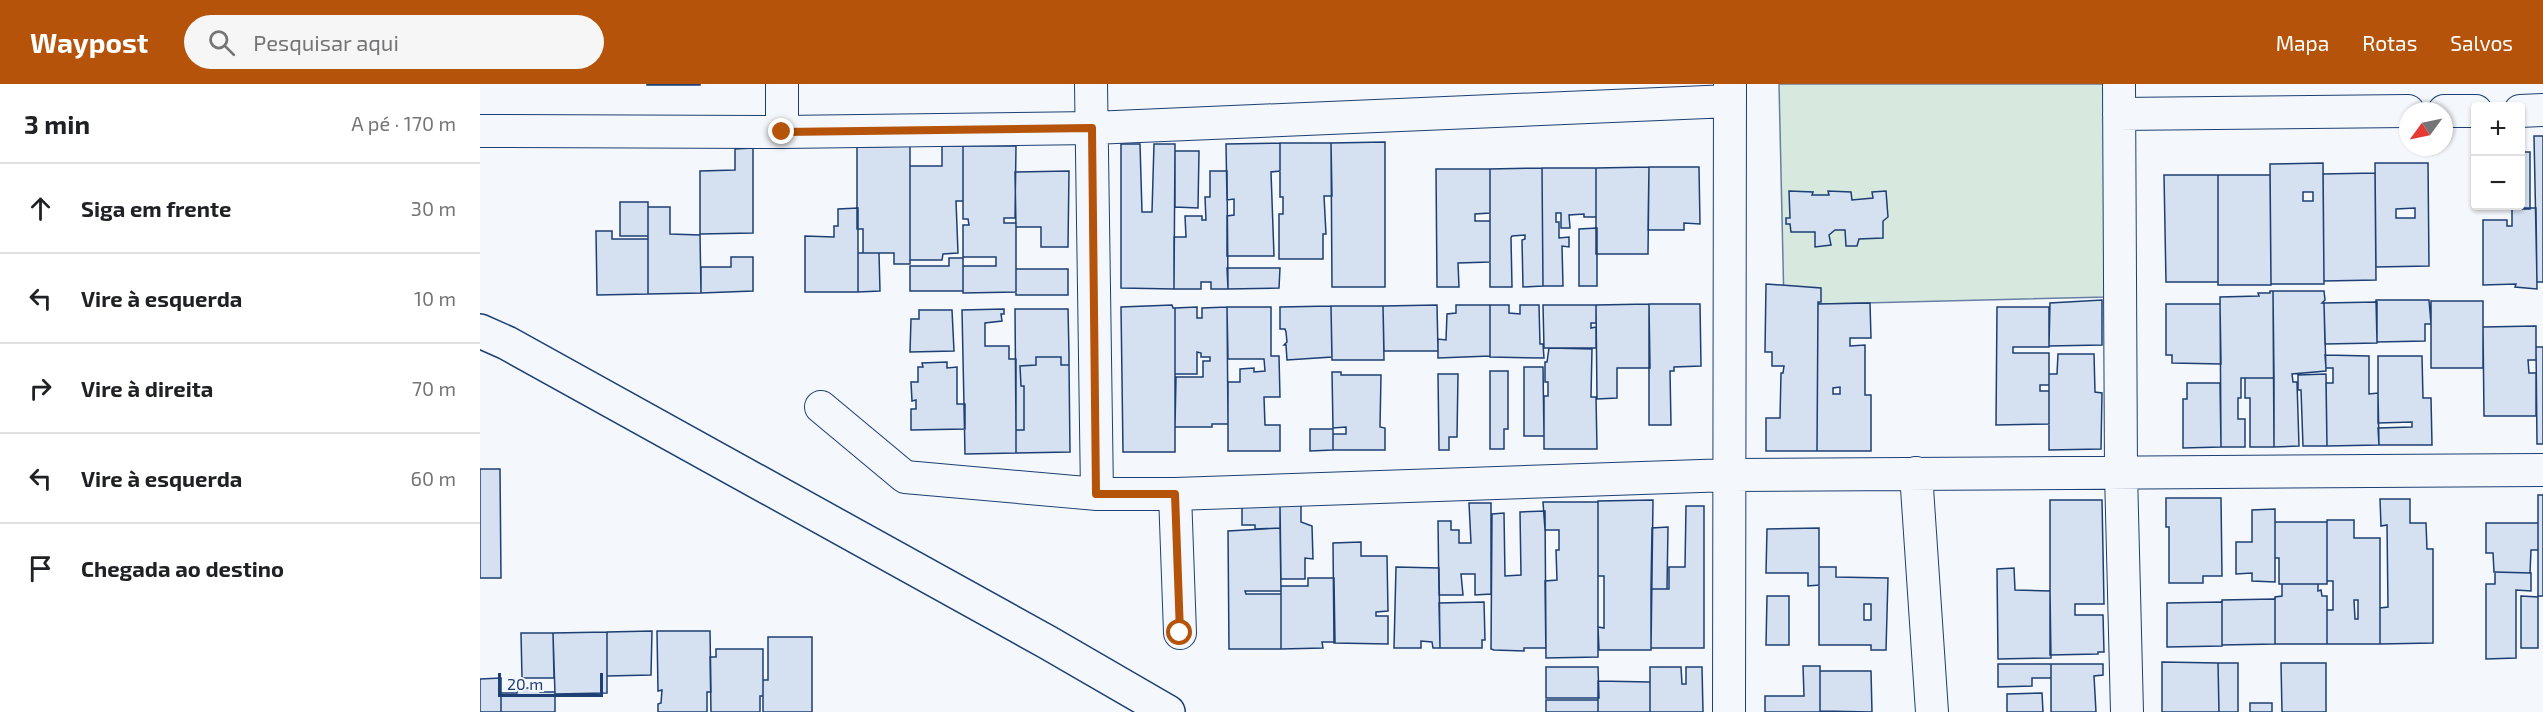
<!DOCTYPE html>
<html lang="pt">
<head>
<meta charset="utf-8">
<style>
	:root { --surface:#fff; --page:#f6f6f6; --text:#202124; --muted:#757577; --line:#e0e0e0; --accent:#b45309 }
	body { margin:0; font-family:"Exo 2",sans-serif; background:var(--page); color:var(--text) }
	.controls { position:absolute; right:18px; top:18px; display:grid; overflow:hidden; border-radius:6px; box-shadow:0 2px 4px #0004 }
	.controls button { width:54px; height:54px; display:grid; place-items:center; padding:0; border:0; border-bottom:2px solid var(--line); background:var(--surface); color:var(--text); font:30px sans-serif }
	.compass { position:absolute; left:1919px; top:18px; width:54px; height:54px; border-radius:50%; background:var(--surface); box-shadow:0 2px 4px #0004; rotate:237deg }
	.scale { position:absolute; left:18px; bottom:15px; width:105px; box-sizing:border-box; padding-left:6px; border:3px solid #1d3f73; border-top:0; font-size:16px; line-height:21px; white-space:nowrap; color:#1d3f73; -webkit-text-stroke:4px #f4f7fb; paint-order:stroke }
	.stop { position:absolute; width:18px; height:18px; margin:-14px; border:4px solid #b45309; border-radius:50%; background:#fff }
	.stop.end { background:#b45309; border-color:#fff; box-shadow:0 2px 6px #0008 }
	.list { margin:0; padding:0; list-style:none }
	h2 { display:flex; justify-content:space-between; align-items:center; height:78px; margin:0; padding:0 24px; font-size:26px }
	h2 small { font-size:20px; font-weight:400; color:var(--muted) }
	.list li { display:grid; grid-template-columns:39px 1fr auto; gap:18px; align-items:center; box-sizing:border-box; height:90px; padding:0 24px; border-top:2px solid var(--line) }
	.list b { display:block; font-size:22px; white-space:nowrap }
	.list em { font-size:20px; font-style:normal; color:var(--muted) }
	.icon { flex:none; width:33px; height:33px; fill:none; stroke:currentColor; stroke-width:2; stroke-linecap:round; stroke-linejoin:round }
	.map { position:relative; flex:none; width:2063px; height:628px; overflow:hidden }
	header { display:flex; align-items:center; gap:36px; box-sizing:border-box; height:84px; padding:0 30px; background:var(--accent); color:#fff }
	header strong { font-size:28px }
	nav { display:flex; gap:33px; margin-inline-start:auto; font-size:21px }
	.search { width:420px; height:54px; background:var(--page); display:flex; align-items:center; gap:15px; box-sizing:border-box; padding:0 21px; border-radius:33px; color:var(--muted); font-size:22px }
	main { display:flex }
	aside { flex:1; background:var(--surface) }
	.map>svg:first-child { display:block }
</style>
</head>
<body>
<header>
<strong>Waypost</strong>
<div class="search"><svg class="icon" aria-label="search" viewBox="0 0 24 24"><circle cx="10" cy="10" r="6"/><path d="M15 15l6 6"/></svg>Pesquisar aqui</div>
<nav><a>Mapa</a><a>Rotas</a><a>Salvos</a></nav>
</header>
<main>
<aside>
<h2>3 min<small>A pé · 170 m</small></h2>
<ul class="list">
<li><svg class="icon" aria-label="ahead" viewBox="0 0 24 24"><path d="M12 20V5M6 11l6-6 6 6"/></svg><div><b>Siga em frente</b></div><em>30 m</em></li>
<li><svg class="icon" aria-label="left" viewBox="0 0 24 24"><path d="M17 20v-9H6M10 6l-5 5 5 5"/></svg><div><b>Vire à esquerda</b></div><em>10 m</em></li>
<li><svg class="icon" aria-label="right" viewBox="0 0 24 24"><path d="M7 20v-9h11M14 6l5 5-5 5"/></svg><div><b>Vire à direita</b></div><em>70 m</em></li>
<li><svg class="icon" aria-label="left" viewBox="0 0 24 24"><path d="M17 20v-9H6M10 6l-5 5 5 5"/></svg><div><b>Vire à esquerda</b></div><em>60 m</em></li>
<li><svg class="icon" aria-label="arrive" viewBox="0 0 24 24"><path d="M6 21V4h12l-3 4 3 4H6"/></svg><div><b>Chegada ao destino</b></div></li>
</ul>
</aside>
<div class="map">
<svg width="2063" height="628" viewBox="0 0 2063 628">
	<rect width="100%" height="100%" fill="#f4f7fb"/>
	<path fill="#d7e8df" stroke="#687fa3" stroke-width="1.5" d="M1299,0H1626L1627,213L1304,221Z"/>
	<path fill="#d5e0f0" stroke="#1d3f73" stroke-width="1.5" fill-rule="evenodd" d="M167,0H220V1H167Z
		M2054,52H2063V198H2057Z
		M905,58V203H852L851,59Z
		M800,59V87L791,88L794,172H747V132L754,131V115L747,116L746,60Z
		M800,59H851L852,112H844L846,150H843V175H799V130H803V113H800Z
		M641,60H660L662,128H672L674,60H695L694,205L641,204Z
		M430,62V180H414V169H383V145H377V63Z
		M462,62H483V117H476L478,169L463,170L462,176H430V82H462Z
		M483,62H536L535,134H524V139H536V208L483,209V182H516V173H483V141H489L488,135H483Z
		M273,64V149L220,150V87L255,86V65Z
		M695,67H719L718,124L695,123Z
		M2040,68H2050V125H2002V122H2040Z
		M1843,79L1844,200H1791L1790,80ZM1823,108H1833V117H1823Z
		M1895,79H1948L1949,182L1896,183ZM1935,124V134H1916V125Z
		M1169,83L1168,170H1116V84Z
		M1169,83H1219L1220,140L1204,139V146H1168Z
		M1062,84L1063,202L1043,203L1042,156L1045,155V151L1032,152L1031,154L1032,203H1010V85Z
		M1062,84H1116V133H1104V130L1089,131L1090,144H1081V129H1076V138H1079V154L1089,153V163L1082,162L1083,202H1063Z
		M956,85H1010V129L995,130V137H1010V178L978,179L979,203H957Z
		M589,87L588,163H561V143H536L535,88Z
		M730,87H747L748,205H731V198H721V205H694V153H706L705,132H722V136H726L725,113H730Z
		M1895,89L1896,196L1844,197L1843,90Z
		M1684,91H1738V198H1686Z
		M1738,91H1790L1791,201H1738Z
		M1309,107L1333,108L1332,111H1349L1348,107L1371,108L1372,116L1393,114L1392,108L1406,107L1408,133L1403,137V154L1379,155L1377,162H1366L1365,146H1355L1349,151L1351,161L1335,163V148H1311L1310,140H1306V134H1310Z
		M140,118H168V152H140Z
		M168,123H190V150L220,151L221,209L168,210Z
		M378,124V208H325V152L354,153V142H358V125Z
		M2032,124H2056L2057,205L2035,203L2036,200L2003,201V136H2027V142H2032Z
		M1117,144V202H1099V145Z
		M116,147H132V155H168V210L117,211Z
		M378,169H399L400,207L378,208Z
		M251,173H273V207L221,209V183H251Z
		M469,174H483V207H430V182H469Z
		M747,184H800L799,204L748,205Z
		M536,185H588V211H536Z
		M1286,200L1341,204V218H1338L1337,367H1286V334H1300L1301,289H1303L1304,282H1292V268H1285Z
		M1790,207H1793L1794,294H1761V314H1758V335H1765V363H1741L1740,213L1779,212L1778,209H1790Z
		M1793,207H1844L1845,216L1842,219H1844L1846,287L1812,290L1813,298H1817L1819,362L1794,363Z
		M1622,216V261L1569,262L1570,219Z
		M1896,216H1949L1951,240H1945V257L1897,258Z
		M1951,217H2003V284H1951Z
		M1897,218V259L1845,260L1844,219Z
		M1390,219L1391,254H1370V262L1385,261V311H1391V367H1337L1338,220ZM1360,303V310H1353V304Z
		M1169,220H1220L1221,282L1194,283V287H1190L1191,341H1169Z
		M1169,220L1170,284H1137V314L1117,315L1116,221Z
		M1686,220H1740L1741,280L1692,279V271H1686Z
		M692,221L693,224H695V368H643L641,223Z
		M957,221L958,267H904L903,222Z
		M976,221H1010V272L958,274V255L966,256L967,230L976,229Z
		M1010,221H1029V229L1040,230V221H1059L1060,260H1063L1064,274L1010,273Z
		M1063,221H1116V239H1111V244L1116,243V264H1064Z
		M851,222L852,273L807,276L806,261H804L807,258L806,248L805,245H800V223Z
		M851,222H903L904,276H852Z
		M717,223V234H722V224L747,223L748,340H732V343H695L696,293H723V277H730V273H721V269L717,268V290H695V224Z
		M747,223H791V272H799L800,313H784L785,341H800V367H748V298H760V285L774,284V288L785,287L784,275H748Z
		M1517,223H1569V263H1533V269H1569V301H1560V307H1569V340L1516,341Z
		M524,225V230H521L522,237L505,239V262H529V275H536V369L485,370L482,226Z
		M535,225H588L589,270V281H581V273H556V281L540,282L541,302H544V346H536Z
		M439,226H472L474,267L430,268L431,235H439Z
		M2056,242V276H2048L2049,289H2056V332H2004L2003,243Z
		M2056,263H2063V360H2057Z
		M1069,264L1112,265L1111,313H1116L1117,365H1064V312H1068V298H1065V278H1067Z
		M1578,270H1614L1615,308L1622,309L1621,365L1569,366V290H1577Z
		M1845,271L1889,272V310L1898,309L1899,361L1847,362L1846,299H1853V284H1846Z
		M1898,272H1942L1943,314H1951L1952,361H1899L1898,344L1932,343V338L1898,339Z
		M556,273H581V281H589L590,368L536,369V346H544V302H541L540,282L556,281Z
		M467,278V284L477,283V320H485V345L431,346V325H436V316L432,317L431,298H438V283H443L442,279Z
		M1044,283H1063L1064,352H1044Z
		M1010,287H1028V345H1024V365H1010Z
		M852,288H861V291H901L900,343L905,344V366H853V350H866V343L853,344Z
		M958,290H978L977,353H969V366H959Z
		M1846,290L1847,362H1823L1821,306H1818V291Z
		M1765,294H1794V363H1770V314H1765Z
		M1707,299H1740L1741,363L1703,364V315H1707Z
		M830,345H853V366L830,367Z
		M0,385H20L21,494H0Z
		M2058,411H2063V512H2058Z
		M1686,414H1741L1742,492H1723V499H1689V443H1686Z
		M1900,415H1930V439H1946L1947,465H1953V559L1900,560V524L1908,523L1907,441L1901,442Z
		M1173,416L1171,566H1119L1118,543L1124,544V492H1118V417Z
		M1570,416H1622L1624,520H1595V531H1623L1624,568H1618V570L1570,571Z
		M1063,418H1118V573L1066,574L1065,497L1077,496L1076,466H1079V446H1065Z
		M989,419H1011V510L995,511V490H981L983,511H959L958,437H971V446H979V459H991Z
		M762,420H800V444L775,445V441H762Z
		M800,420H821V438L832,442L833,475L825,474V495H801Z
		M1206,422H1224V564H1171V505H1189V483H1205Z
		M1795,425V498L1772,497V489L1756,490V458H1772V426Z
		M1065,427L1066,564H1044V567L1014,566L1011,565L1012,430L1024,429L1025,492L1041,491L1040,428Z
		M1847,436H1874V454H1900V560H1847V526H1853V497H1847ZM1874,516H1878V535H1875Z
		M1795,438H1847V500H1799V474H1795Z
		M2006,439H2058V466H2051L2050,489L2014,488L2013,469H2006Z
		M1188,443L1187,505H1171L1172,444Z
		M800,444L801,507H765L766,510H801V565H749L748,447Z
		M1339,444V501L1328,502V489H1286L1287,445Z
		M881,458V472H907L908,527L896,528V532H908V560L854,559L853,459Z
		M916,483L959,484L960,564H953L952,558L941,557V564H914Z
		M1339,483H1356V493L1408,494L1406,566H1391V561H1339ZM1384,520H1391V536H1384Z
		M1534,484L1535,506L1570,507L1571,574L1518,575L1517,485Z
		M2015,488L2051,489V507L2036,506V574L2006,575V500H2015Z
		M828,494H854L855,558H842L843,564L801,565V502H828Z
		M1802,500H1838V507L1841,506L1842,512H1847V560H1795V513L1802,512Z
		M1287,512H1309V561H1286Z
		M2041,512L2058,513V564H2041Z
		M1795,515V560L1742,561V516Z
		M1004,518L1005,556H1002V564H960L959,519Z
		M1742,518V562L1687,563V519Z
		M172,547L171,591L127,592V548Z
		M177,547H230L231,608H227V628H178V620L181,619L182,606L178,607Z
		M127,548V609L75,610L73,549Z
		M41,549H73L74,594H42Z
		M288,553H332V628H283V596H288Z
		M236,565H283V612H280V628H231L230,573H236Z
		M1682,578L1738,579L1739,628H1682Z
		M1738,579H1758V628H1739Z
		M1801,579H1846V628H1802Z
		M1518,580H1571V594H1552V602L1518,603Z
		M1571,580H1623V591L1614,592L1616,628H1571Z
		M1323,582H1340V628H1285V612H1324Z
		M1066,583H1118L1119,614H1066Z
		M1170,583H1201L1202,600H1206V583H1222L1223,628H1170Z
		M1340,587H1391L1392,628L1340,627Z
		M21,594V628H0V595Z
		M1118,597L1170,598V628H1118Z
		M37,604H59L60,608H75V628H21V609H37Z
		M1562,609L1563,628H1527V610Z
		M1066,616H1118V628H1066Z
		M1770,619H1792V628H1770Z"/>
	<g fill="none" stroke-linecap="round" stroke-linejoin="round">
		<defs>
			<path id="street" d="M611,0L617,410
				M1639,0L1641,389L1647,628
				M1964,27H1996
				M2040,27L2063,26
				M1639,30L1928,27
				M0,47L302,48V0
				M302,48L612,44L1250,17
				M341,323L425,393L617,410H695L1250,391L2063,386
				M1436,389L1452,628
				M695,410L700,549
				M1249,628L1250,0"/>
			<path id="secondary" d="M0,247L27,259L567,558L688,628"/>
		</defs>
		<use href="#street" stroke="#1d3f73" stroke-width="34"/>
		<use href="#secondary" stroke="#1d3f73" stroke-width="36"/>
		<use href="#street" stroke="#f4f7fb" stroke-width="32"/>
		<use href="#secondary" stroke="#f4f7fb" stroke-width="33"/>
	</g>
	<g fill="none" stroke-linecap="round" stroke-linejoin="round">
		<path stroke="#b45309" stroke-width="8" d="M302,48L612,44L616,410H695L700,549"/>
	</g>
</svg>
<div class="controls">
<button>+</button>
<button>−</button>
</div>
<svg class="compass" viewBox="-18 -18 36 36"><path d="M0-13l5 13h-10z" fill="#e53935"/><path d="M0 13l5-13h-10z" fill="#757577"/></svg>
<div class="scale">20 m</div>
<div class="stop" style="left:700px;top:549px"></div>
<div class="stop end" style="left:302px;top:48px"></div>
</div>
</main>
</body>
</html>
